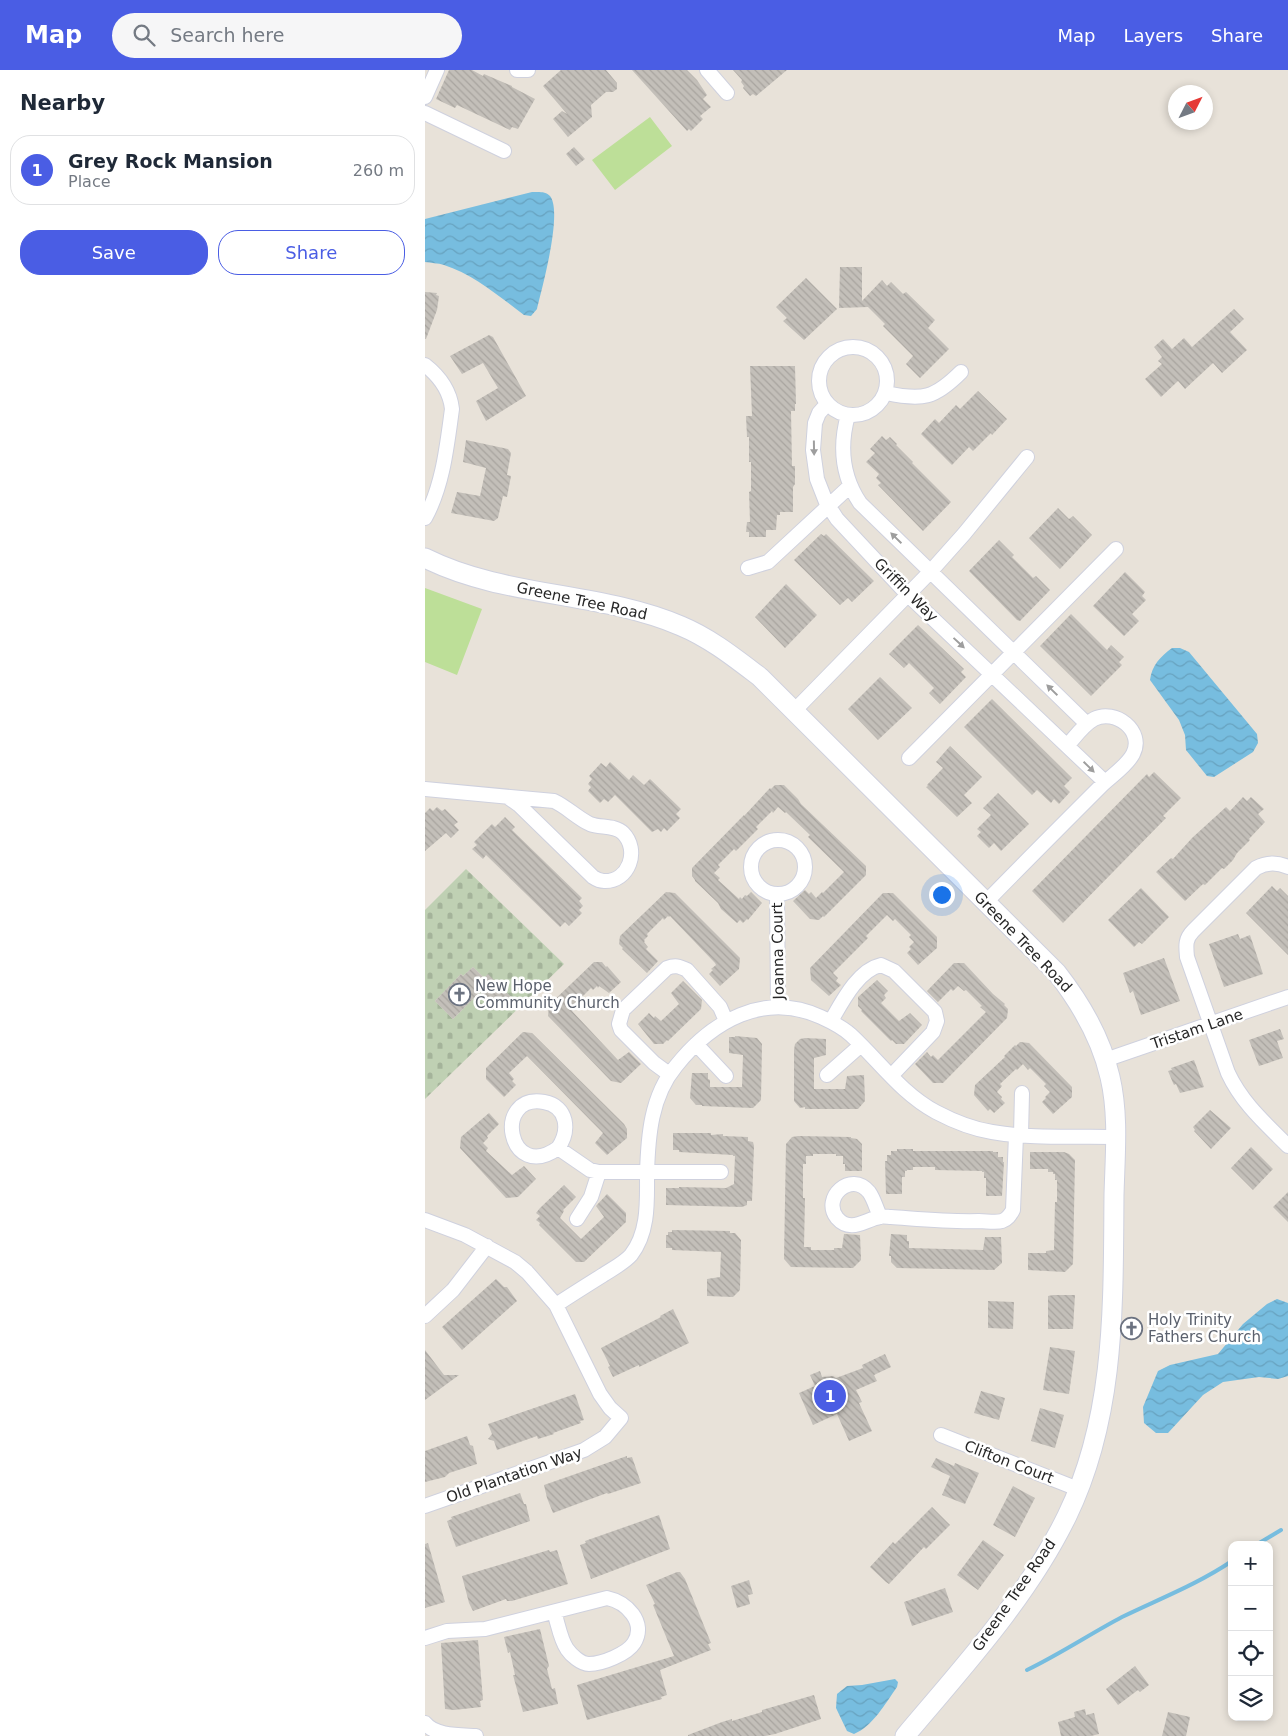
<!DOCTYPE html>
<html lang="en">
<head>
<meta charset="utf-8">
<style>
	:root { --surface:#fff; --page:#f6f6f7; --text:#1f2937; --muted:#747a83; --line:#e0e1e3; --accent:#4a5de4 }
	body { margin:0; font-family:"DejaVu Sans",sans-serif; background:var(--page); color:var(--text) }
	.controls { position:absolute; right:15px; bottom:15px; display:grid; overflow:hidden; border-radius:10px; box-shadow:0 2px 8px #0003 }
	.controls button { width:45px; height:45px; display:grid; place-items:center; padding:0; border:0; border-bottom:1px solid var(--line); background:var(--surface); color:var(--text); font:25px sans-serif }
	.compass { position:absolute; left:743px; top:15px; width:45px; height:45px; border-radius:50%; background:var(--surface); box-shadow:0 2px 8px #0003; rotate:48deg }
	.you { position:absolute; left:516px; top:824px; width:18px; height:18px; margin:-12px; border:4px solid #fff; border-radius:50%; background:#1a73e8; box-shadow:0 0 0 8px #1a73e833 }
	.badge { display:grid; place-items:center; width:32px; height:32px; border-radius:50%; background:var(--accent); color:#fff; font-size:16px; font-weight:700 }
	.pin { position:absolute; translate:-50% -50%; border:2px solid #fff; box-shadow:0 1px 5px #0006 }
	.list { margin:0; padding:0; list-style:none }
	h2 { display:flex; justify-content:space-between; align-items:center; height:65px; margin:0; padding:0 20px; font-size:21px }
	h2 small { font-size:16px; font-weight:400; color:var(--muted) }
	.list li { display:grid; grid-template-columns:32px 1fr auto; gap:15px; align-items:center; box-sizing:border-box; height:70px; margin:0 10px 10px; padding:0 10px; border:1px solid var(--line); border-radius:20px }
	.list b { display:block; font-size:19px; white-space:nowrap }
	.list p { margin:0; font-size:16px; white-space:nowrap; color:var(--muted) }
	.list em { font-size:16px; font-style:normal; color:var(--muted) }
	.actions { display:flex; gap:10px; padding:15px 20px }
	.actions a { flex:1; padding:11px 0; border:1px solid var(--accent); border-radius:20px; text-align:center; font-size:18px; color:var(--accent) }
	.actions .main { background:var(--accent); color:#fff }
	.icon { flex:none; width:28px; height:28px; fill:none; stroke:currentColor; stroke-width:2; stroke-linecap:round; stroke-linejoin:round }
	.map { position:relative; flex:none; width:863px; height:1666px; overflow:hidden }
	header { display:flex; align-items:center; gap:30px; box-sizing:border-box; height:70px; padding:0 25px; background:var(--accent); color:#fff }
	header strong { font-size:24px }
	nav { display:flex; gap:28px; margin-inline-start:auto; font-size:18px }
	.search { width:350px; height:45px; background:var(--page); display:flex; align-items:center; gap:12px; box-sizing:border-box; padding:0 18px; border-radius:28px; color:var(--muted); font-size:19px }
	main { display:flex }
	aside { flex:1; background:var(--surface) }
	.map>svg:first-child { display:block }
</style>
</head>
<body>
<header>
<strong>Map</strong>
<div class="search"><svg class="icon" aria-label="search" viewBox="0 0 24 24"><circle cx="10" cy="10" r="6"/><path d="M15 15l6 6"/></svg>Search here</div>
<nav><a>Map</a><a>Layers</a><a>Share</a></nav>
</header>
<main>
<aside>
<h2>Nearby<small></small></h2>
<ul class="list">
<li><span class="badge">1</span><div><b>Grey Rock Mansion</b><p>Place</p></div><em>260 m</em></li>
</ul>
<div class="actions"><a class="main">Save</a><a>Share</a></div>
</aside>
<div class="map">
<svg width="863" height="1666" viewBox="0 0 863 1666">
	<defs>
		<pattern id="cemetery-stones" width="16" height="16" patternUnits="userSpaceOnUse" patternTransform="scale(1.25)"><rect width="16" height="16" fill="#bfd0b3"/><path d="M2 7V4a2 2 0 0 1 4 0v3zM10 15v-3a2 2 0 0 1 4 0v3z" fill="#a4b39a"/></pattern>
		<pattern id="water-waves" width="16" height="10" patternUnits="userSpaceOnUse" patternTransform="scale(1.25)"><rect width="16" height="10" fill="#77bddf"/><path d="M0 5q4-4 8 0t8 0" fill="none" stroke="#67a2bf"/></pattern>
		<pattern id="building-back-hatch" width="6" height="6" patternUnits="userSpaceOnUse" patternTransform="scale(1.25)"><rect width="6" height="6" fill="#c3bfb9"/><path d="M-1 5l2 2M0 0l6 6M5-1l2 2" fill="none" stroke="#a8a49f"/></pattern>
	</defs>
	<rect width="100%" height="100%" fill="#e8e2d9"/>
	<path fill="url(#cemetery-stones)" fill-rule="evenodd" d="M41,799L139,894L0,1029V840ZM48,897L59,908L63,905L86,927L73,940L55,922L28,949L10,931L36,904L38,906Z"/>
	<path fill="#bddf98" d="M225,47L247,76L190,120L167,90Z
		M0,518L57,539L32,605L0,592Z"/>
	<path fill="url(#water-waves)" d="M107,122C113,122 121,121 125,126C138,142 117,218 112,239L106,246L99,245C75,227 48,204 19,195C13,193 6,193 0,192V149Z
		M747,578H755L764,582L832,664L833,673L828,682L789,707L782,706L761,680L760,665L754,650L725,610C727,595 735,587 747,578Z
		M852,1229L863,1233V1306L853,1309L834,1307L798,1312L778,1325L743,1363H731L719,1353L718,1337L733,1301L745,1295L793,1284L818,1254L842,1234Z
		M470,1609L473,1612L472,1617C460,1634 448,1656 429,1664L422,1661L411,1638L412,1624L422,1616L437,1615Z"/>
	<g fill="none" stroke-linecap="round" stroke-linejoin="round">
		<path stroke="#77bddf" stroke-width="4" d="M831,1475L856,1460
			M602,1600C635,1584 665,1564 697,1547C734,1529 773,1514 807,1491"/>
	</g>
	<path fill="url(#building-back-hatch)" d="M24,0H47L58,6L59,4L87,16V17L110,29L93,59L87,57L85,60L32,35L30,38L11,29Z
		M136,0H181L192,13V19L188,22H181L166,35L167,47L143,67L128,49L137,41L142,44L118,16Z
		M207,0H262L272,10L282,25L278,29L286,37L275,46L278,49L266,61L264,59L262,61Z
		M308,0H362L331,26L328,24L325,26L318,18L319,16L316,12L317,10Z
		M149,77L160,89L151,96L141,84Z
		M415,197H437V231L457,210L462,216L466,212L478,224L481,222L510,250L503,258L524,279L495,308L481,294L488,286L458,256L460,254L443,237L414,238Z
		M381,208L412,239L379,270L358,251L362,248L351,237Z
		M0,222L12,223L11,225L14,226L12,240L1,269H0Z
		M809,239L819,249L805,262L822,280L797,303L788,293L760,319L753,311L736,327L720,309L737,294L733,291L737,287L729,277L738,269L747,279L759,268L767,277Z
		M64,265L68,267L101,326L61,351L51,331L73,318L58,293L37,304L25,286Z
		M325,296H370L371,334H370V341H366L367,396H370V414L368,417V442H355V445H352L351,460H341V467H324V462H321L322,452H325L324,422L326,421V392H324V367H322L321,346H327Z
		M553,321L582,349L567,365L566,363L548,381L544,377L527,395L496,364L510,349L514,353L531,335L535,339Z
		M457,366L461,370L465,367L472,374L471,375L488,392L487,393L526,432L498,461L453,415L456,413L451,408L454,404L441,392L450,383L445,379Z
		M41,370L83,379L86,383L82,405L86,406L82,427L78,426L73,448L69,451L26,443L32,422L55,426L61,398L38,392Z
		M633,438L644,449L648,446L667,465L635,499L604,468Z
		M396,464L399,466L401,464L449,511L427,532L423,528L415,535L369,490Z
		M574,470L589,485L587,487L608,508L611,506L625,520L595,551L592,550L544,501Z
		M700,502L720,522L717,526L721,530L707,544L714,551L699,566L668,536Z
		M361,514L392,545L360,578L330,547Z
		M646,544L682,580L686,575L699,587L694,592L697,595L666,626L615,576Z
		M493,555L539,599L536,602L541,607L515,634L504,623L509,618L484,593L479,598L464,584Z
		M455,607L487,638L453,670L423,639Z
		M567,629L647,708L639,716L645,722L634,734L629,729L626,733L612,720L607,725L539,657Z
		M525,676L557,707L539,725L547,733L532,747L501,717L503,716L502,715L518,698L511,692Z
		M185,692L204,710L208,705L219,715L225,709L256,739L251,744L255,748L242,761L239,758L236,762L233,759L227,762L190,725L183,732L179,729L175,733L163,721L166,717L163,714L167,709L164,706L176,693L181,697Z
		M729,702L756,728L738,746L741,748L638,853L607,821L722,704L724,707Z
		M350,715H359L373,729L376,734L441,796V805L399,847L398,846L394,850L385,849L368,831L380,820L384,824L386,822L391,828L397,822L398,823L419,802L383,767L385,765L361,742L360,743L353,737L348,743L347,741L331,757L333,759L311,781L309,779L293,795L295,797L289,803L295,808L293,810L314,829L315,827L317,829L320,825L322,826L326,822L337,833L323,850L322,849L318,853L315,850L312,853L296,839L293,833L270,811V810L267,806V798L319,745V746L345,718L346,719Z
		M573,723L604,754L576,781L569,773L564,778L552,766L556,762L552,759L566,745L558,738Z
		M818,727L822,731L826,727L839,739L833,744L840,752L824,769L825,770L812,783L808,790L799,799L797,798L780,815L778,814L760,831L731,802L746,788L748,789L767,768L801,737L805,741Z
		M12,737L17,741L20,739L33,752L29,755L34,760L26,768L21,763L0,781V743L5,738L8,741Z
		M80,747L90,757L87,760L157,828L154,831L158,836L154,840L157,843L144,856L140,852L135,857L61,785L58,789L47,779L52,775L49,772L67,754L70,757Z
		M847,816L852,821L855,818L863,826V885L821,843Z
		M716,818L744,847L717,874L714,872L709,877L683,850Z
		M241,822L250,823L315,888L314,899L295,916L284,904L288,900L286,899L291,895L290,893L245,846L244,847L243,846L239,850L238,848L222,864L223,866L219,870L220,871L219,872L223,877L221,879L233,891L222,903L197,879L198,878L194,874L195,866Z
		M458,823H468L512,867V878L493,895L482,883L486,879L484,877L489,872L484,867L486,865L470,849L468,851L462,845L441,866L443,868L408,903L413,908L411,911L416,915L404,926L386,910L385,898Z
		M813,864L815,869L825,865L838,904L799,917L784,874Z
		M739,888L755,931L716,945L708,921L705,923L698,903Z
		M169,892H177L181,897L182,896L196,912L184,923L174,916L173,918L172,916L168,920L166,918L150,934L152,936L147,941L193,990L204,982L216,994L196,1013L186,1011L123,946L124,935Z
		M529,893H539L568,924L580,934L579,935L583,939L582,948L518,1013H508L490,994L502,982L506,987L508,985L513,990L561,942L555,937L557,936L541,920L539,921L533,916L528,921L526,919L513,932L502,921Z
		M48,897L59,908L63,904L86,927L73,940L55,922L28,949L10,931L36,904L38,906Z
		M452,910L463,921L459,925L461,928L456,933L474,951L485,943L497,955L479,974H471L467,970L466,971L436,941L437,940L433,936V927Z
		M258,911L277,930L276,939L243,971L242,970L238,974H229L213,954L224,943L229,948L230,946L236,951L254,934L246,923Z
		M855,959L859,969L852,971L858,988L834,996L824,970Z
		M98,962L107,963L199,1054L202,1059V1068L182,1085L170,1073L178,1063L102,986L84,1003L89,1009L87,1011L91,1015L79,1027L61,1009V998Z
		M310,966L332,968L337,974L336,1030L328,1038L277,1036V1035H271L265,1028L267,1003H283V1009L285,1010V1017H317L318,985L304,983V967H310Z
		M380,968L401,969V985L389,988V1019H420L422,1006L439,1005L440,1031L433,1039H380V1037L375,1038L369,1031V980L370,974L375,969Z
		M595,972L604,973L647,1017V1027L628,1044L617,1032L621,1028L620,1027L625,1022L619,1016L621,1014L605,998L603,1000L598,994L592,1000L591,999L575,1014L577,1016L572,1022L577,1027L576,1029L580,1033L569,1043L565,1039L563,1041L549,1025L550,1015L580,987L579,986L590,975L591,976Z
		M769,990L779,1017L755,1023L751,1014L749,1015L748,1013L743,1001L747,1000L746,998Z
		M785,1040L806,1058L786,1079L769,1061L770,1060L768,1057Z
		M64,1043L74,1054L62,1066L63,1068L58,1073L63,1078L61,1081L87,1105L99,1096L111,1109L93,1127L81,1128L35,1078L36,1067Z
		M248,1063H286V1065L298,1064V1066L323,1067V1071L328,1072L329,1076L327,1131H322V1135L317,1137L241,1135V1118H254V1117L301,1118L309,1114V1109L310,1086H308V1085L254,1082V1080H248Z
		M373,1066L426,1067V1068L432,1069L437,1074V1101H420V1094H418V1086H411V1084H388V1086H381V1094H378V1128H380L379,1177H386V1180H409V1178H417L419,1164L435,1165L436,1190L428,1198L366,1197L359,1189L361,1074L367,1067Z
		M826,1077L848,1099L828,1120L806,1098Z
		M472,1079H488V1081H568V1082H573V1087H578V1092H579L577,1126H561V1108H559V1102H557V1101L510,1100V1097H488V1100H482V1101H480V1107H477V1124H461L460,1091H462V1085H466V1081H472Z
		M605,1082H639L644,1084L650,1090L648,1194L640,1202L603,1200V1183H621V1181L629,1180L630,1132H632V1110H630V1104H628V1102H623V1099H605Z
		M139,1115L151,1127L138,1140L139,1141L135,1148L156,1169L179,1147L171,1136L182,1124L201,1143V1152L159,1192H151L114,1155L115,1153L111,1150L115,1146L111,1143L115,1138Z
		M863,1122V1152L848,1137Z
		M247,1160L305,1161V1163H310L316,1170L315,1220L308,1227L282,1226V1209L295,1207L296,1182L247,1180V1178H241V1165H243V1162H247Z
		M466,1164L482,1165V1171H484V1178L558,1180L560,1167H576L577,1193L569,1200L472,1198L466,1192V1186H464Z
		M71,1209L79,1217H82L92,1231L37,1280L17,1257Z
		M628,1225H650L648,1259H623V1226Z
		M563,1231L589,1232L588,1259L563,1258Z
		M248,1239L264,1273L214,1297V1295L188,1307L183,1297L185,1296L176,1278L236,1247L235,1246Z
		M625,1277L650,1281L644,1324L618,1320Z
		M0,1280L19,1305H34L0,1330Z
		M460,1284L466,1297L449,1305L452,1311L431,1320L437,1332L434,1333L447,1361L424,1371L412,1344L388,1355L374,1323L390,1316L385,1305L395,1301L397,1307L408,1306L411,1308L438,1298L437,1295Z
		M556,1321L580,1328L574,1350L549,1343Z
		M150,1324L159,1350L155,1351L156,1353L128,1363L129,1364L113,1369L112,1366L72,1380L69,1371L63,1369L67,1364L63,1354Z
		M615,1338L639,1345L630,1378L606,1371Z
		M42,1366L45,1375L48,1376L52,1394L24,1403L20,1407L0,1412V1381Z
		M202,1386V1388L207,1387L216,1413L183,1424L182,1423L128,1443L122,1428L119,1415Z
		M511,1388L529,1396L530,1393L554,1403L540,1434L517,1425L525,1406L506,1397Z
		M588,1416L610,1428L590,1467L568,1455Z
		M95,1423L99,1434H101L105,1451L31,1477L22,1451L27,1449L26,1447Z
		M507,1437L525,1455L501,1479L499,1477L464,1514L461,1512L445,1497L468,1472L470,1474Z
		M234,1445L245,1479L166,1509L155,1475L161,1473L160,1471Z
		M558,1470L579,1485L553,1520L532,1505Z
		M3,1473L20,1532L0,1538V1474Z
		M124,1480L125,1482L132,1480L143,1514L87,1531H82L81,1529L48,1541L44,1533L37,1506Z
		M252,1502H255L260,1509L286,1573L283,1574L286,1580L235,1600L242,1625L236,1627L237,1629L162,1650L152,1615L249,1586L228,1535L230,1534L221,1515Z
		M324,1510L328,1524L323,1525L325,1534L312,1538L306,1516Z
		M520,1518L528,1542L487,1556L479,1532Z
		M115,1559L124,1596L122,1599L127,1619L130,1618L133,1634L98,1642L88,1605H90L85,1582L83,1583L79,1567Z
		M53,1570L58,1630L55,1631L56,1637L29,1640L20,1639L16,1573Z
		M710,1596L724,1615L715,1622L713,1620L693,1635L681,1619Z
		M389,1625L396,1649L350,1664L340,1666H263V1665L297,1652L307,1649V1651L337,1642V1640Z
		M660,1639L661,1645L669,1643L674,1664L666,1666H636L633,1652L650,1647L649,1642Z
		M743,1642L765,1647L761,1666H737Z"/>
	<g fill="none" stroke-linecap="round" stroke-linejoin="round">
		<defs>
			<path id="street" d="M92,0H103
				M282,0L302,23
				M0,27L12,0
				M0,43L79,81
				M394 311a34 34 0 1 1 68 0a34 34 0 1 1-68 0Z
				M0,295C14,306 25,321 27,339C22,375 18,416 0,448
				M461,323C498,331 510,328 536,302
				M402,334L394,343L390,353L388,380L392,409L401,432L412,449L483,525L680,712
				M423,345C414,377 417,406 435,433L662,654
				M323,498L343,492L425,416
				M369,641L506,501L539,464L602,387
				M484,688L691,479
				M0,719L129,731C142,737 152,748 165,754C175,758 190,755 198,763C215,780 204,812 179,811C176,811 171,809 168,807L94,735L84,728
				M326 797a27 27 0 1 1 54 0a27 27 0 1 1-54 0Z
				M863,797C852,792 842,792 831,798L768,861C760,869 761,876 762,887L803,1003C817,1033 840,1053 863,1076
				M352,824L353,937
				M561,832C599,793 637,755 676,716C686,706 701,697 708,684C720,661 690,638 669,649C658,655 650,667 642,676
				M406,951C417,932 433,900 456,895L469,901L510,942L512,951L508,962L466,1006
				M271,974L301,1006
				M680,990L863,927
				M244,1004L229,993L196,960L194,954L198,940L242,898C250,895 254,896 262,900L295,937L301,951
				M402,1005L436,975
				M596,1065L597,1023
				M133,1078C145,1061 143,1036 119,1032C67,1023 83,1114 133,1078L165,1100L174,1102H296
				M455,1146C451,1138 449,1129 444,1122C426,1100 396,1128 412,1148C426,1164 441,1149 455,1147C458,1146 463,1147 466,1147C495,1149 525,1152 554,1151C561,1151 571,1153 577,1151C583,1149 585,1145 588,1140L591,1065
				M152,1149L166,1127L174,1102
				M0,1150L40,1165L90,1192L102,1202L131,1235L175,1324L185,1338L196,1348L180,1367L159,1380L0,1436
				M131,1235C146,1225 162,1215 178,1205C187,1199 199,1193 206,1185C224,1162 222,1131 222,1104C223,1066 226,1026 251,996C287,951 339,921 396,947C407,952 417,957 426,965C454,991 477,1024 511,1042C528,1051 548,1059 567,1062C607,1069 649,1066 690,1067
				M0,1246L28,1220L62,1176
				M516,1365L653,1419
				M0,1568L22,1561L60,1559L182,1528C201,1532 222,1552 209,1573C202,1584 177,1594 164,1594C156,1594 146,1585 142,1579C135,1569 133,1553 129,1542
				M0,1653C10,1666 34,1665 51,1666"/>
			<path id="secondary" d="M0,488C80,528 174,521 256,556C285,568 310,588 335,607L632,903C657,935 676,968 685,1007C694,1045 690,1086 689,1125C688,1234 691,1345 642,1446C602,1528 538,1597 480,1666"/>
		</defs>
		<use href="#street" stroke="#cfd1de" stroke-width="16"/>
		<use href="#secondary" stroke="#cfd1de" stroke-width="21"/>
		<use href="#street" stroke="#fff" stroke-width="14"/>
		<use href="#secondary" stroke="#fff" stroke-width="19"/>
	</g>
	<defs><path id="oneway-solid" d="M-6-.8H1V-3.2L6.5 0L1 3.2V.8H-6Z" transform="scale(1.25)"/></defs>
	<g fill="#9e9e9e">
		<use href="#oneway-solid" transform="translate(389 378) rotate(89)"/>
		<use href="#oneway-solid" transform="translate(471 468) rotate(-136)"/>
		<use href="#oneway-solid" transform="translate(534 573) rotate(43)"/>
		<use href="#oneway-solid" transform="translate(627 620) rotate(-136)"/>
		<use href="#oneway-solid" transform="translate(664 697) rotate(44)"/>
	</g>
	<defs>
		<symbol id="church-ring" viewBox="-11 -11 22 22"><circle r="9.5" fill="#fff" stroke="#6b7280" stroke-width="1.5"/><path d="M-1.2-6h2.4v3.5h3.3v2.4h-3.3V6h-2.4V-.1h-3.3v-2.4h3.3Z" fill="#6b7280"/></symbol>
	</defs>
	<g fill-rule="evenodd">
		<use href="#church-ring" x="22" y="912" width="25" height="25"/>
		<use href="#church-ring" x="694" y="1246" width="25" height="25"/>
	</g>
	<g text-anchor="middle" dominant-baseline="central" stroke-width="5" stroke-linejoin="round" paint-order="stroke">
		<g font-size="15" fill="#272727" stroke="#fff">
			<text transform="translate(481 520) rotate(45)">Griffin Way</text>
			<text transform="translate(157 531) rotate(12)">Greene Tree Road</text>
			<text transform="translate(598 872) rotate(46)">Greene Tree Road</text>
			<text transform="translate(353 881) rotate(-91)">Joanna Court</text>
			<text transform="translate(772 959) rotate(-19)">Tristam Lane</text>
			<text transform="translate(584 1392) rotate(21)">Clifton Court</text>
			<text transform="translate(89 1405) rotate(-19)">Old Plantation Way</text>
			<text transform="translate(589 1525) rotate(-55)">Greene Tree Road</text>
		</g>
		<g font-size="15" fill="#5b616d" stroke="#fff" text-anchor="start">
			<text x="50" y="916">New Hope<tspan x="50" dy="17">Community Church</tspan></text>
			<text x="723" y="1250">Holy Trinity<tspan x="723" dy="17">Fathers Church</tspan></text>
		</g>
	</g>
</svg>
<div class="controls">
<button>+</button>
<button>−</button>
<button><svg class="icon" aria-label="locate" viewBox="0 0 24 24"><circle cx="12" cy="12" r="6"/><path d="M12 2v4M12 18v4M2 12h4M18 12h4"/></svg></button>
<button><svg class="icon" aria-label="layers" viewBox="0 0 24 24"><path d="M12 4l9 5-9 5-9-5zM3 14l9 5 9-5"/></svg></button>
</div>
<svg class="compass" viewBox="-18 -18 36 36"><path d="M0-13l5 13h-10z" fill="#e53935"/><path d="M0 13l5-13h-10z" fill="#747a83"/></svg>
<div class="you"></div>
<div class="pin badge" style="left:405px;top:1326px">1</div>
</div>
</main>
</body>
</html>
